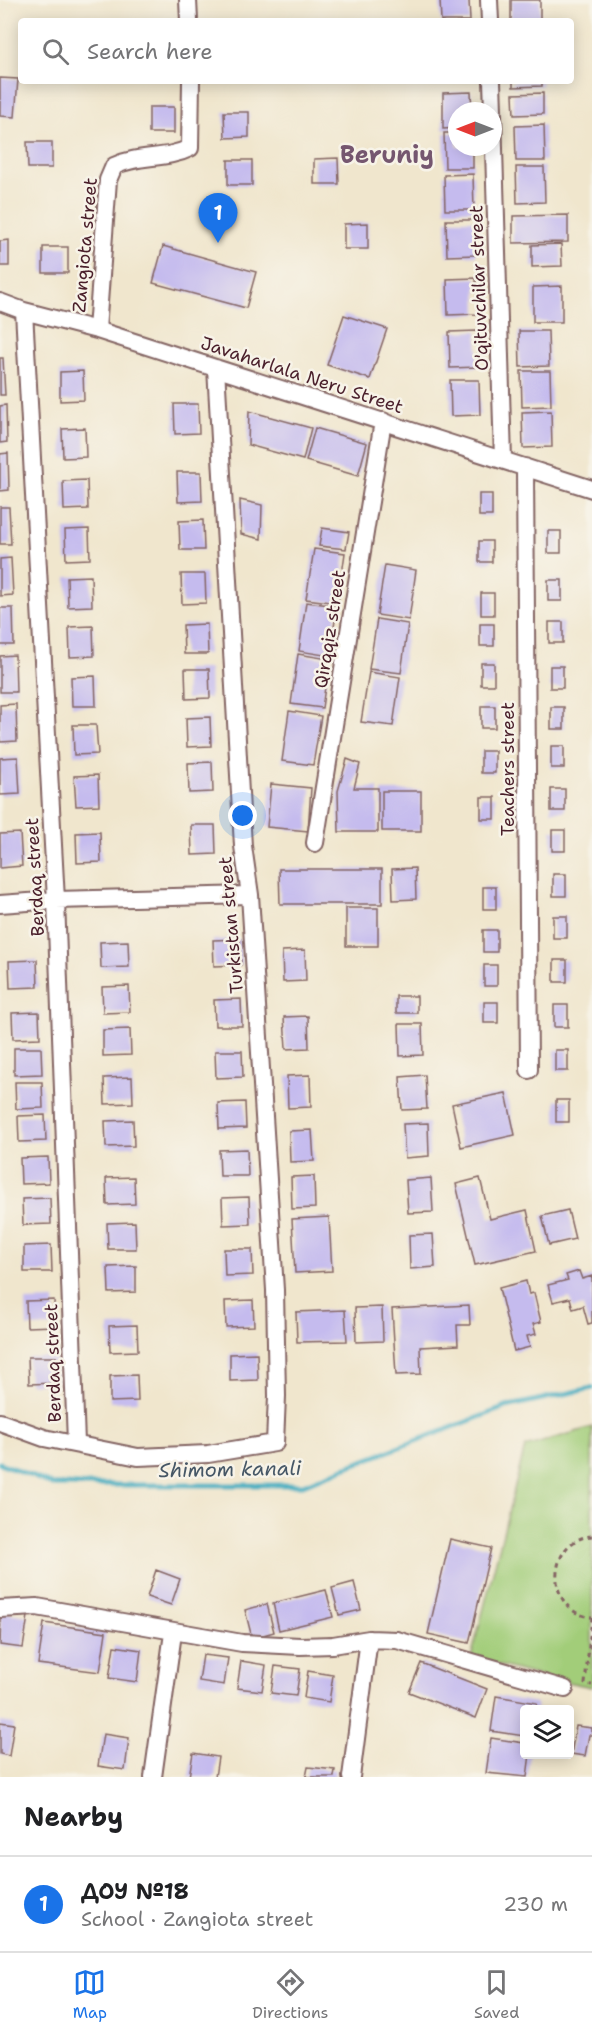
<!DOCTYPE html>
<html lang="en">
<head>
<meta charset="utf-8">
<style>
	:root { --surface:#fff; --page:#f6f6f6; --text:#202124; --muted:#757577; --line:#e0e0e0; --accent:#1a73e8 }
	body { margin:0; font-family:"Shantell Sans",sans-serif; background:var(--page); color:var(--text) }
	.controls { position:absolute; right:18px; bottom:18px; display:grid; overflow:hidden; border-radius:6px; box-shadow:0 3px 15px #0003 }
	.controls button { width:54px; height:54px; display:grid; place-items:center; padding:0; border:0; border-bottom:2px solid var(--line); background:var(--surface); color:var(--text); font:30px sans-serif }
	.compass { position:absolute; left:448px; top:102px; width:54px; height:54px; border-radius:50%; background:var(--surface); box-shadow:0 3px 15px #0003; rotate:270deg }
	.you { position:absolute; left:243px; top:816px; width:21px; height:21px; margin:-15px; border:4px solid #fff; border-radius:50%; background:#1a73e8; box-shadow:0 0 0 9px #1a73e833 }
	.badge { display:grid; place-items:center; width:39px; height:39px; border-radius:50%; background:var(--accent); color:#fff; font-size:20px; font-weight:700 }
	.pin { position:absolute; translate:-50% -50px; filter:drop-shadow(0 2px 3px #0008) }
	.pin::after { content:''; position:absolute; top:32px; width:21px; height:18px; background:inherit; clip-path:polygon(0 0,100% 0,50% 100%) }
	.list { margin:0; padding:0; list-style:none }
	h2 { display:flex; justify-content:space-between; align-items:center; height:78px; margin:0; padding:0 24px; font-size:26px }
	h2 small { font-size:20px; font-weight:400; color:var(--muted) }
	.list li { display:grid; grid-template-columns:39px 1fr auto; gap:18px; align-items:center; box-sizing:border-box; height:96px; padding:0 24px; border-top:2px solid var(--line) }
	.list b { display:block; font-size:22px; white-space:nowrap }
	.list p { margin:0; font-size:20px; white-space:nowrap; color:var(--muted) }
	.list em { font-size:20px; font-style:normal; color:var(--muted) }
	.icon { flex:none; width:33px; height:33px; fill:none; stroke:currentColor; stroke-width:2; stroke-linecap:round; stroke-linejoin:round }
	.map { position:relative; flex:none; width:592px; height:1777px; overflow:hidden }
	.search { position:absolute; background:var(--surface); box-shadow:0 3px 15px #0003; left:18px; right:18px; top:18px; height:66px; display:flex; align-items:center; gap:15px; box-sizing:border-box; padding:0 21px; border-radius:6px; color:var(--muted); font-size:22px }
	.sheet { height:174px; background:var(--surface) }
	nav { display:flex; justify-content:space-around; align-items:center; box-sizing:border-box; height:84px; border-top:2px solid var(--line); background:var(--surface); font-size:16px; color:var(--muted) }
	nav a { display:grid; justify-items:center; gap:3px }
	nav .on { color:var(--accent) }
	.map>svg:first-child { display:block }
</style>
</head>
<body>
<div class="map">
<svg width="592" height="1777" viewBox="0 0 592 1777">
	<rect width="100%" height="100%" fill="#f7f3e8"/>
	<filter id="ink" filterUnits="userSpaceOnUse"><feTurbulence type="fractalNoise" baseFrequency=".0167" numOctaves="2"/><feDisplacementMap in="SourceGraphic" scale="12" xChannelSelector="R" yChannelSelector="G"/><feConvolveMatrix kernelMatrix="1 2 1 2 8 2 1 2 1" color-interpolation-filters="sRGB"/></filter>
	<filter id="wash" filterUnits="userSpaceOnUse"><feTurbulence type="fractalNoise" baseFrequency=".008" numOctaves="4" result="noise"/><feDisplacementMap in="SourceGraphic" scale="24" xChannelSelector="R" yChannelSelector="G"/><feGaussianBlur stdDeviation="1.35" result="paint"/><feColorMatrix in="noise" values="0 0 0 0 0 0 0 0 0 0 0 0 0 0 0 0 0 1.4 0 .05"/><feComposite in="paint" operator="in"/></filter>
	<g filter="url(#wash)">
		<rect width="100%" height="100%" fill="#f0e6cd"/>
		<path fill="#a2cd79" stroke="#767652" stroke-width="1.5" d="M592,1427V1687L547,1678L471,1658L525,1447Z"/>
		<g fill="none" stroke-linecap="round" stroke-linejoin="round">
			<path stroke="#3fabbf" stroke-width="5" d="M0,1463L53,1485H303L344,1468L506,1407L592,1388"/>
		</g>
		<g id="blocks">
			<path fill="#c5bbee" d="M440,0H469L470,21H441Z
				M511,0H540V21H511Z
				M0,78L18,79L15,117L0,116Z
				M513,81H542V86L513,87Z
				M471,92L472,111H457V128L443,129V93Z
				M543,93V114L514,115L513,94Z
				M149,107H174V133H149Z
				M224,112H249V137L225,138Z
				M544,125L545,161H516L515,126Z
				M444,133H457V147H473V168H445Z
				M27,142H52V168H28Z
				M338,158L339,184H314V159Z
				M228,160H252V185H228Z
				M516,167H544L545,202L517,203Z
				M473,174L474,210H445L444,175Z
				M568,215V242L513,243V216Z
				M446,220H475L476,255L447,256Z
				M368,223V249H344V224Z
				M9,240V266H0V241Z
				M561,244L562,266L532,267V245Z
				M163,246L256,272L246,308L153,283Z
				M43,247H68V273H43Z
				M476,278L477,314L448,315L447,279Z
				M562,286V322H533V287Z
				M344,315L387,329L370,379L327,365Z
				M477,331L478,367L450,368L449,332Z
				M519,331H548L549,366L520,367Z
				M0,358H3L5,395H0Z
				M83,371L84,400L60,401V372Z
				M521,371H550L551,406L522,407Z
				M450,380H479L480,415L451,416Z
				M174,404H198L199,433L175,434Z
				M6,405L7,442L0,443V406Z
				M249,411L311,428L303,460L248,445Z
				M551,411L552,447L523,448L522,412Z
				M85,428L86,457L63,458L62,429Z
				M315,428L367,443L358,476L306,461Z
				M8,453L9,490L0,491V454Z
				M177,472H201L202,501L178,502Z
				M87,480L88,509L64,510L63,481Z
				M479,494H492V516H479Z
				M240,500L262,505L261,539L241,534Z
				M0,507H9L11,544H0Z
				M203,520L204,550H180L179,521Z
				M322,528L349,532L346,549L319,546Z
				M89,529L90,559L66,560L65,530Z
				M548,531H561V553H548Z
				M479,541H492V562H479Z
				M314,549L345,553L338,603L306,599Z
				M11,558L13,595L0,596V559Z
				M385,565L416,570L409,620L377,615Z
				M181,574H205L206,603L182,604Z
				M91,576L92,606L68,607L67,577Z
				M548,580H562V601H548Z
				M481,593H494V615H481Z
				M306,602L337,606L330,656L299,651Z
				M0,608H13L14,645H0Z
				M377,619L408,624L401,673L369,669Z
				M549,622H563V643H549Z
				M207,624L208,654H184L183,625Z
				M480,624H494V646H480Z
				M93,626L94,656L70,657L69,627Z
				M298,654L329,659L322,708L291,704Z
				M15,655L16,692H0V656Z
				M481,663H494V685H481Z
				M550,666H563V688H550Z
				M185,669H209L210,698L186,699Z
				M369,672L400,677L393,726L361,722Z
				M95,676L96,706H72L71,677Z
				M16,704L17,741L0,742V705Z
				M481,706H495V728H481Z
				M551,707H564V729H551Z
				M289,711L321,716L313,765L282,761Z
				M210,717L211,746L187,747L186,718Z
				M73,725H96L98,754L74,755Z
				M551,746H564V768H551Z
				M481,751H495V773H481Z
				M18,757L20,794L0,795V758Z
				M347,759L360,764L354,788H378V832H339L338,791Z
				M212,762L213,792L189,793L188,763Z
				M98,775L99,805L76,806L74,776Z
				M271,784L311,788L308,831L267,827Z
				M551,789H565V811H551Z
				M382,791H421V831H382Z
				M481,797H495V819H481Z
				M191,825H215L216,854L192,855Z
				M552,830H565V851H552Z
				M100,832L101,862L77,863L76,833Z
				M20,833L22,866L0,868V834Z
				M415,868L416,899L393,900L392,869Z
				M279,869H382V904H280Z
				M553,874H566V896H553Z
				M483,887H496V909H483Z
				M346,908H378V946H346Z
				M553,916H567V938H553Z
				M483,930H497V952H483Z
				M240,939L241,965L214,966L213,940Z
				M128,941L129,967L101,968L100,942Z
				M305,950L306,981L283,982L282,951Z
				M37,960L38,987L10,988L9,961Z
				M554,960H567V982H554Z
				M484,965H497V986H484Z
				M129,986L130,1012L103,1013L102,987Z
				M396,996H417V1013H396Z
				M241,999L242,1026H215L214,1000Z
				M484,1002H498V1023H484Z
				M554,1005H568V1027H554Z
				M39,1012L40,1038L13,1039L12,1013Z
				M308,1016L309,1048L286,1049L284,1017Z
				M399,1024H422L423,1055L400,1056Z
				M130,1029L131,1055L103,1056V1030Z
				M14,1048H41L42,1074L14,1075Z
				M555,1050H568V1071H555Z
				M215,1051H242L243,1077L216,1078Z
				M310,1075L311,1107L288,1108L287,1076Z
				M425,1075L427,1109L402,1110L400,1077Z
				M132,1077L133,1103L105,1104L104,1078Z
				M15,1082H42L43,1108L16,1109Z
				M506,1093L515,1135L461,1147L452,1104Z
				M556,1100H569V1122H556Z
				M245,1102L246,1128L219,1129L218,1103Z
				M45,1115L46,1141L19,1142L18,1116Z
				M133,1120L134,1146L106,1147L105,1121Z
				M428,1123L429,1156L405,1158L403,1124Z
				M312,1130L314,1161L290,1162L289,1131Z
				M247,1149L248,1176H220L219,1150Z
				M48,1157L49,1183L21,1184L20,1158Z
				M314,1176L315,1208L292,1209L291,1177Z
				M134,1177L135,1204L107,1205L106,1178Z
				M431,1178L433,1212L408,1213L406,1180Z
				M480,1178L490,1219L527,1210L536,1251L475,1265L456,1184Z
				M249,1197L250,1224L223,1225L222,1198Z
				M50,1198L51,1224L23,1225L22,1199Z
				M568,1210L575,1239L549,1245L542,1216Z
				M329,1217L332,1271L295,1273L292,1219Z
				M135,1222L136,1249H108L107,1223Z
				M433,1234L435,1267L410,1269L409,1235Z
				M51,1245L52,1272H24V1246Z
				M224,1249H252L253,1275L225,1276Z
				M136,1266V1292L109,1293L108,1267Z
				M579,1271L582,1279L592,1276V1323L588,1324L583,1306L573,1309L570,1298L553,1302L548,1285L568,1280L566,1275Z
				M526,1281L529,1294L534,1293L541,1322L533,1324L536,1334L527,1336L530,1347L514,1351L499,1288Z
				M54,1300L55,1326L27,1327L26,1301Z
				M253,1300L254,1326L226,1327L225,1301Z
				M469,1305L470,1325H457L458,1345L420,1347L421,1374L396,1375L392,1309Z
				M382,1307L383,1341L356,1342L355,1308Z
				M345,1310L347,1341L297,1342L296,1312Z
				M137,1325L138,1351L110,1352L109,1326Z
				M257,1353L258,1380L230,1381V1354Z
				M28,1357H56L57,1383L29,1384Z
				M137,1375L138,1401L110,1402V1376Z
				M450,1539L491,1548L469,1643L428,1634Z
				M156,1570L180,1579L171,1605L147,1597Z
				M354,1582L361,1610L339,1615L332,1588Z
				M326,1590L333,1617L279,1630L273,1603Z
				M267,1604L274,1632L252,1638L245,1610Z
				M1,1612L28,1616L23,1648L0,1645Z
				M44,1623L106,1632L100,1672L38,1664Z
				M114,1646L141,1650L137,1682L109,1678Z
				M203,1655L228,1658L224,1685L199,1681Z
				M241,1661L266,1665L262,1691L237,1688Z
				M421,1663L487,1689L476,1718L409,1692Z
				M275,1666L300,1669L296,1696L271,1693Z
				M308,1671L333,1675L329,1702L304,1698Z
				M496,1696L537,1703L536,1710H524V1736L491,1731Z
				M0,1722L14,1724L9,1756L0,1754Z
				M576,1726L592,1728V1735H589L585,1756L571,1754Z
				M103,1734L129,1738L125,1770L98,1766Z
				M491,1738L524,1743V1754H530L527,1777L486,1773Z
				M193,1753L218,1757L215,1777H189Z
				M308,1767L335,1770L334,1777H306Z"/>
		</g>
	</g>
	<g filter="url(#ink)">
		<use href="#blocks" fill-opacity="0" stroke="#846564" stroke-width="1.5"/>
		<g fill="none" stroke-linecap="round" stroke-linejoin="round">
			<defs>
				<path id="minor" d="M188,0L189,21
					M489,0L490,21
					M492,81L493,111
					M493,114L503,460
					M0,302L24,311L97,330L592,489
					M24,311L56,900L76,1443
					M97,330L108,180L114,166C139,154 166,160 190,148L191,81
					M525,467L529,1070
					M315,843L383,421
					M0,904L56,900L250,895
					M0,1422L44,1438L138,1457L208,1454L275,1443L277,1396L275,1290L250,895L243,846L216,368
					M0,1609L37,1607L242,1643L300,1646L333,1645L369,1639L397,1640L565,1689
					M153,1777L173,1633
					M351,1777L369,1639"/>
			</defs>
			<use href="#minor" stroke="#846564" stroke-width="20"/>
			<path stroke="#846564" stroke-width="3" stroke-dasharray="4.5 4.5" stroke-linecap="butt" d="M592,1536C545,1539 545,1614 592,1617
				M592,1617L585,1684L592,1685"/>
			<use href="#minor" stroke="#fff" stroke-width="16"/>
		</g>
	</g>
	<g text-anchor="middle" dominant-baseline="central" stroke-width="5" stroke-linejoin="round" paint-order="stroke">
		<g font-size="18" fill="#4a1f2b" stroke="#f7f3e8">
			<text transform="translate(85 245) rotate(-85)">Zangiota street</text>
			<text transform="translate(479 288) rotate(-92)">O'qituvchilar street</text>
			<text transform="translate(302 375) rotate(18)">Javaharlala Neru Street</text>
			<text transform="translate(330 629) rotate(-81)">Qirqqiz street</text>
			<text transform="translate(508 769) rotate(-90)">Teachers street</text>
			<text transform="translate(35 877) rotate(-93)">Berdaq street</text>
			<text transform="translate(231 925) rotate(-95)">Turkistan street</text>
			<text transform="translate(53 1363) rotate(-92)">Berdaq street</text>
		</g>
		<g font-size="20" font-style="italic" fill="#465766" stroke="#f7f3e8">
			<text transform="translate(230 1469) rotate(-1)">Shimom kanali</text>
		</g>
		<g font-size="24" font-weight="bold" fill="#75566f" stroke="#f7f3e8">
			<text x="387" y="155">Beruniy</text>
		</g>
	</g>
</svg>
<div class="controls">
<button><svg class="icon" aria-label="layers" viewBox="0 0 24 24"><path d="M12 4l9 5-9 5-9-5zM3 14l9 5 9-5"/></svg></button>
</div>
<svg class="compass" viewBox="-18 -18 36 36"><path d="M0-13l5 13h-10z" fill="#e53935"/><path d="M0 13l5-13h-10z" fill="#757577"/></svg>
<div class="you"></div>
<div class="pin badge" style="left:218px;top:243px">1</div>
<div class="search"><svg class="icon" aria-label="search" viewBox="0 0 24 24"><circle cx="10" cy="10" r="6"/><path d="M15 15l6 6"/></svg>Search here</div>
</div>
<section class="sheet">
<h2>Nearby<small></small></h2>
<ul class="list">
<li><span class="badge">1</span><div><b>ДОУ №18</b><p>School · Zangiota street</p></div><em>230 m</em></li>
</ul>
</section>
<nav>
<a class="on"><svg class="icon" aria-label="map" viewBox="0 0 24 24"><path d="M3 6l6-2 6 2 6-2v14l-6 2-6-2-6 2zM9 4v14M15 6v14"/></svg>Map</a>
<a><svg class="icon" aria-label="directions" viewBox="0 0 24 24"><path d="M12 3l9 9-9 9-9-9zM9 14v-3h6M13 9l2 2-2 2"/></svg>Directions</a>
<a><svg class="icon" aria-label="saved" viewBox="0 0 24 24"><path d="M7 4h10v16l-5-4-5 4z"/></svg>Saved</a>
</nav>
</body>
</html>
